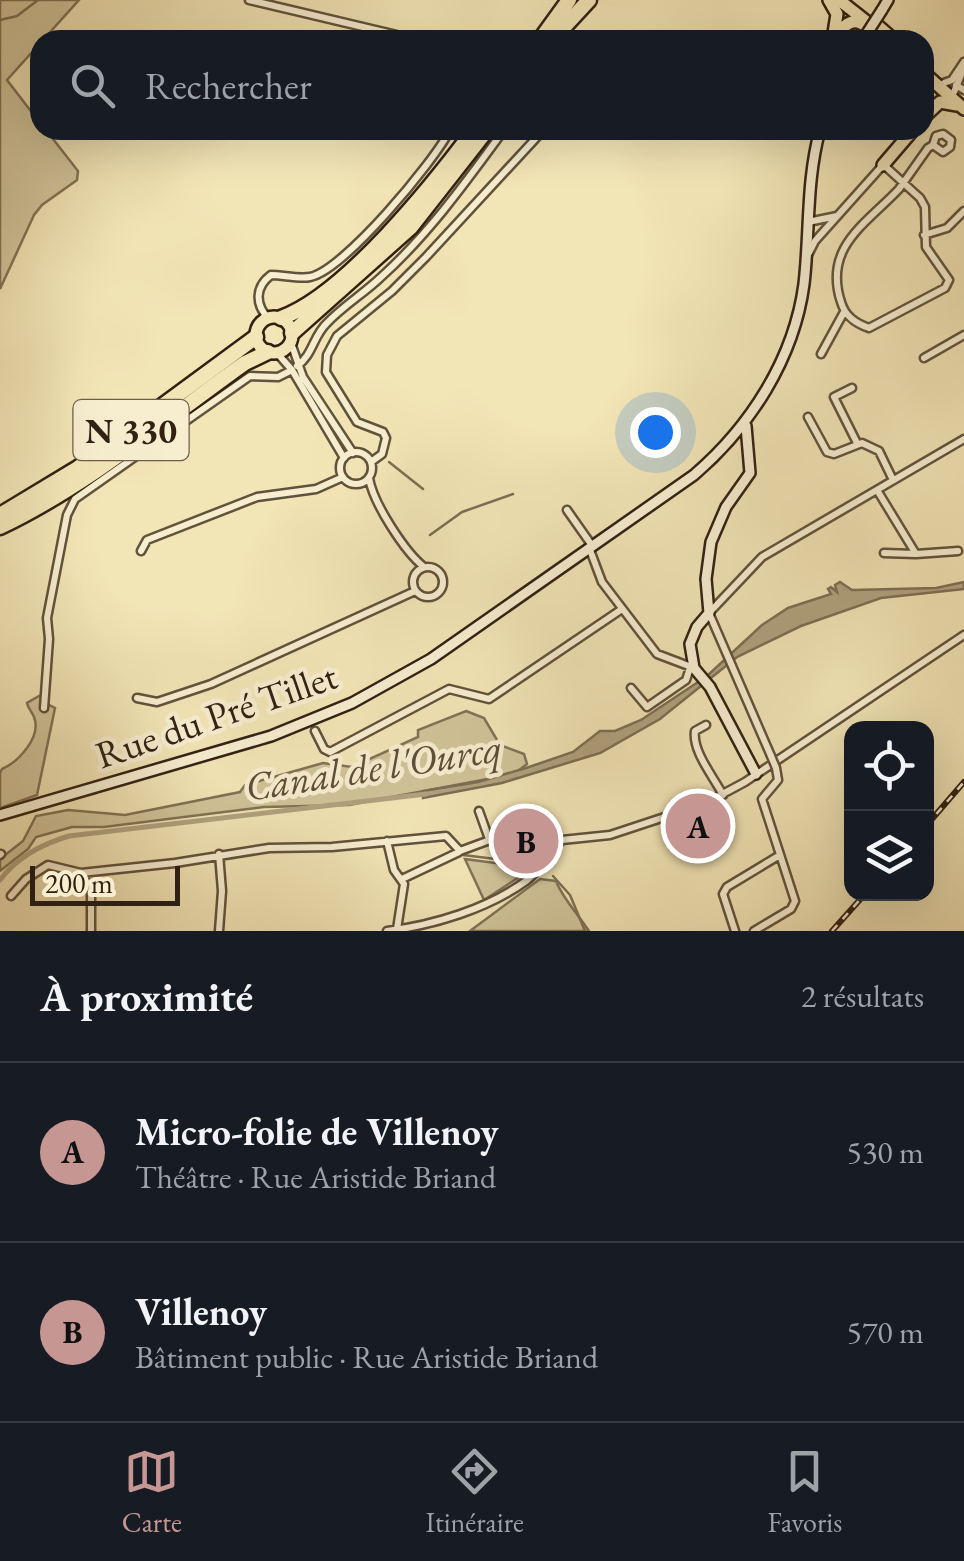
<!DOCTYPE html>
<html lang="fr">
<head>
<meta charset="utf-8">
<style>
	:root { --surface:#171b24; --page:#20242c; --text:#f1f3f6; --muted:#9ea1a6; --line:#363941; --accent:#c59692 }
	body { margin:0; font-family:"EB Garamond",serif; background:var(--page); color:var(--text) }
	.controls { position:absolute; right:30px; bottom:30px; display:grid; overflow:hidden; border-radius:20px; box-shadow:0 10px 40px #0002 }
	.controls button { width:90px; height:90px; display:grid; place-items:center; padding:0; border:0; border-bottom:2px solid var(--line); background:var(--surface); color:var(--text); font:50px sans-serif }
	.scale { position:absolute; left:30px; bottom:25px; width:150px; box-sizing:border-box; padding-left:10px; border:5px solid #312113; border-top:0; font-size:28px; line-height:35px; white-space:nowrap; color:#312113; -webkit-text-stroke:8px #f7eed0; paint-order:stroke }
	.you { position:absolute; left:655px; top:432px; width:35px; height:35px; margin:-25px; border:8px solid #fff; border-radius:50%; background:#1a73e8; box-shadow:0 0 0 15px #1a73e833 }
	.badge { display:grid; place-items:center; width:65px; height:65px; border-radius:50%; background:var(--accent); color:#111; font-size:32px; font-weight:700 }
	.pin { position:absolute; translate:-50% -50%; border:5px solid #fff; box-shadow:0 2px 10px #0006 }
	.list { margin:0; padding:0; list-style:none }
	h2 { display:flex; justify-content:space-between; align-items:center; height:130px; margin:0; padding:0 40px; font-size:42px }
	h2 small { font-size:32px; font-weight:400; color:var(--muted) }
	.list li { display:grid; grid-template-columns:65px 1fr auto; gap:30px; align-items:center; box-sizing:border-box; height:180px; padding:0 40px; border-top:2px solid var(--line) }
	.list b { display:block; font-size:38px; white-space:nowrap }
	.list p { margin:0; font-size:32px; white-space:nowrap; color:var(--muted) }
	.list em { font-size:32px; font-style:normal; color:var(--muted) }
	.icon { flex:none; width:55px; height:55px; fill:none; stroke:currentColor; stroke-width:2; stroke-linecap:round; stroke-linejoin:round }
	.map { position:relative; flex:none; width:964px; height:931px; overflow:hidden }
	.search { position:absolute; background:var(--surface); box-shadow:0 10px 40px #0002; left:30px; right:30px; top:30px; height:110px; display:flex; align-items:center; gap:25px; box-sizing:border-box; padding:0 35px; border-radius:30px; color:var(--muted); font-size:38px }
	.sheet { height:490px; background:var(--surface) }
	nav { display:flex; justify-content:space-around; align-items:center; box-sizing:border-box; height:140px; border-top:2px solid var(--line); background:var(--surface); font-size:28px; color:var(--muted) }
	nav a { display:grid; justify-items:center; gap:5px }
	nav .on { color:var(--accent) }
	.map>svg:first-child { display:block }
</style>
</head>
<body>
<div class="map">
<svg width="964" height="931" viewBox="0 0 964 931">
	<rect width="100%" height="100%" fill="#f2e5b6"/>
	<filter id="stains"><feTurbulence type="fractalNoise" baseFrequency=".002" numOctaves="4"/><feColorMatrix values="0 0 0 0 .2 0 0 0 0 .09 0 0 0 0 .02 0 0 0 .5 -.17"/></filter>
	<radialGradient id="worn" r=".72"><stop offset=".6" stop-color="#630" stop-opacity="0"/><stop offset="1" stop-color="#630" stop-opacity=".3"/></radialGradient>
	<path fill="#d1c49a" stroke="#817256" stroke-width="2.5" d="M0,0H79L7,80L40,123V130H46L78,171L77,180L42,205L34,215L0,289Z
		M39,696H44L43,702L55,708L37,795L0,808V773L2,769C18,762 42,737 34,717C32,712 28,708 27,703Z
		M466,711L484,718L500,745L524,754L527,764L514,774L349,805L264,807L104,827H72L36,837L28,849L0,871V859L23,841L36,816L68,810L125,815L240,792L245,785L323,763L352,767L418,737V730Z
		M465,859L533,868L484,900Z
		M540,879L556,881C563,899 578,914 589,931H470Z"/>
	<path fill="#b0a27f" stroke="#7d6e54" stroke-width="2.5" d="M840,582L852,590L936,588L964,582V589L881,598L801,626L737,657L660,719L600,753L502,783L423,798V791L478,782L526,768L573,752L600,731H615L641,720L707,676L762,625L788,608L831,594L828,589L831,587L837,592L835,585Z"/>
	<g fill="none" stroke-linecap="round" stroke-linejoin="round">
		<path stroke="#7d6e54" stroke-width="2.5" d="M0,20L17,16L38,0
			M389,462L423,489
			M430,535L462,512L513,494
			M463,855L536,864
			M553,876L570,895L585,931"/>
		<path stroke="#b0a27f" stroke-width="5" d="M0,880C17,857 42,844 69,836L426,794"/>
		<defs>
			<path id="street" d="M249,0L418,40
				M944,83L952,80L964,62
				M956,85L964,90
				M954,92L963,70
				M808,222L837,216
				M924,235L947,228L964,211
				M809,253L815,241L883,165L886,167L920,198L925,207L926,247L949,280L945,288L869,328C855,323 845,316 841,302C823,247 866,224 899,189L928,148L933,145L936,136L943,134L951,140L950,147L943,152L933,145
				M268,318C255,304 255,287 271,275C283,275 298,279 310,277C343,271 434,162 450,130
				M291,343L303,377L353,453
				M277,353L292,370L344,458
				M821,354L844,312
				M924,358L964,335
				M297,366C313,355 313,336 327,323C343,306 363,294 380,278C428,235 466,182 504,130
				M852,388L834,397L857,443
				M808,417L827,452L834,454L862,443L879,451L893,480
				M340 468a16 16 0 1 1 32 0a16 16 0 1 1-32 0Z
				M371,462L382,454L386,438L383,432L357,422L326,372L327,355L337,336L392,291L426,257L537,137
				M369,478C373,503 405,552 424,567
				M877,490L916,554L958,551
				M567,510L593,547
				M590,550L602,582L657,654L694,668
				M141,551L147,540L257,497L316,489L343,477
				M884,553L916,554
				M413 582a15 15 0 1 1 30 0a15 15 0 1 1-30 0Z
				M631,688L647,707L686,680L690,668
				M137,698L157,702L211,684L415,591
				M44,708L49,639L47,618L67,515L75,499L250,376L278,377L292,370
				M706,725L695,731C692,751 713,776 723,795
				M315,731L324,749L330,752L449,689L489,699L622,609
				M771,756L709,613L762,557L964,439
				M479,811L489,839
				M387,841L394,870L404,884L397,929
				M219,854L222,891L219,931
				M0,855L1,854
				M81,873L91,890V931
				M402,879L459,852
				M11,896L26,879L48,865L81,873L175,863L269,848L332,847L446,836L460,851L498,837L562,840L610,835L704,804L745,782L964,635
				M387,931C434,925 487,909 526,881C540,871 548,852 561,841
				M735,931L723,894L727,887L780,855
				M754,931L791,909L795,901L762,799L778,780L776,768"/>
			<path id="secondary" d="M882,10L888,0
				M746,426L750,473L726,507L711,542L706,579L709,613L697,627L690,644L694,668L710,687L756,774
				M0,815L271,736L352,703L431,659L694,475C750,427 794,359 804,284C810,232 806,181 820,130"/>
			<path id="primary" d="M829,0L837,14L834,33
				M839,0L867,22
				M878,26L894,40
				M833,40C853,11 861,21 883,40
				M924,73L964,109
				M924,117L940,102L957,105
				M883,165L913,130
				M256 335a18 18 0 1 1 36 0a18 18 0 1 1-36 0Z"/>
			<path id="highway" d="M540,40L569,0
				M552,40L589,0
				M281,318C345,295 433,185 474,130
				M292,333L411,227L487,130
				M0,515L78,468L256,337
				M0,527C88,485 165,420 245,363L268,352"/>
		</defs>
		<use href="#street" stroke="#61523c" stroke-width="11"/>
		<use href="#secondary" stroke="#312113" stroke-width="14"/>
		<use href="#primary" stroke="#312113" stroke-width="16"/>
		<use href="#highway" stroke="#312113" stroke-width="19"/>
		<use href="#street" stroke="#f7eed0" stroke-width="6"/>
		<use href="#secondary" stroke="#f7eed0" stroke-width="9"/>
		<use href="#primary" stroke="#f2e5b6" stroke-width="11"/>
		<use href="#highway" stroke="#f2e5b6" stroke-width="14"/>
		<defs>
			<path id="rail" d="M926,826L964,782
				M832,931L865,894"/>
		</defs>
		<use href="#rail" stroke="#312113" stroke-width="6"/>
		<use href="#rail" stroke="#f7eed0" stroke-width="2.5" stroke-dasharray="8" stroke-linecap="butt"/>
		<defs>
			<path id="street-bridge" d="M771,756L776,768"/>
			<path id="secondary-bridge" d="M864,38L882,10"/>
		</defs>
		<use href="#street-bridge" stroke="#61523c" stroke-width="11" stroke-linecap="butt"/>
		<use href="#secondary-bridge" stroke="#312113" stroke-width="14" stroke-linecap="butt"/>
		<use href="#street-bridge" stroke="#f7eed0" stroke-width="6"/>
		<use href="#secondary-bridge" stroke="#f7eed0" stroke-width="9"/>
	</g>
	<g text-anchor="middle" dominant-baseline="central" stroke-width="9" stroke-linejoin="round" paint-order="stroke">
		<rect fill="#f7eed0" stroke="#6c5e4c" stroke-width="2.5" x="73.5" y="400" width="115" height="60" rx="8"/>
		<g font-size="35" font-weight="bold" fill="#312113">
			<text x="131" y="430">N 330</text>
		</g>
		<g font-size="38" fill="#312113" stroke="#f7eed0">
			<text transform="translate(216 715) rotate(-19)">Rue du Pré Tillet</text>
		</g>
		<g font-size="40" font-style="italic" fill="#5d4e39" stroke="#f7eed0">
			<text transform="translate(373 767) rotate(-9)">Canal de l'Ourcq</text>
		</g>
	</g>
	<rect width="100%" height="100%" filter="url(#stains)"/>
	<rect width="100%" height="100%" fill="url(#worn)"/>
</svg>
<div class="controls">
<button><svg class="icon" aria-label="locate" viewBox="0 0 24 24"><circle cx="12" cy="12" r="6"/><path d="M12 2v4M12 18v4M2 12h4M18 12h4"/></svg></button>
<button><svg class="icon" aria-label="layers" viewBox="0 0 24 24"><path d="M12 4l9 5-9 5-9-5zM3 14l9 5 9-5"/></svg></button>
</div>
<div class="scale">200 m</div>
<div class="you"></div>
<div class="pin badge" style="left:698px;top:826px">A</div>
<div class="pin badge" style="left:526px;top:841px">B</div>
<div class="search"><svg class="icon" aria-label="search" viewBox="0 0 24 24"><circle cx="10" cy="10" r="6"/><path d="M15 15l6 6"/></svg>Rechercher</div>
</div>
<section class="sheet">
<h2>À proximité<small>2 résultats</small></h2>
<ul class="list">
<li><span class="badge">A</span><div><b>Micro-folie de Villenoy</b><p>Théâtre · Rue Aristide Briand</p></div><em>530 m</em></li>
<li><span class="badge">B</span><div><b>Villenoy</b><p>Bâtiment public · Rue Aristide Briand</p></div><em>570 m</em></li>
</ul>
</section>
<nav>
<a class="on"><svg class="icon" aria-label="map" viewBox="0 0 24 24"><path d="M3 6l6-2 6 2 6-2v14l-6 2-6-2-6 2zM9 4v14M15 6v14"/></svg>Carte</a>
<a><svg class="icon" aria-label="directions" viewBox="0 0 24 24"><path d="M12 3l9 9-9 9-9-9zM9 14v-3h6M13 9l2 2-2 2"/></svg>Itinéraire</a>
<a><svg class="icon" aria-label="saved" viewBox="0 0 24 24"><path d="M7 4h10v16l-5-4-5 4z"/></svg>Favoris</a>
</nav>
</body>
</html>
